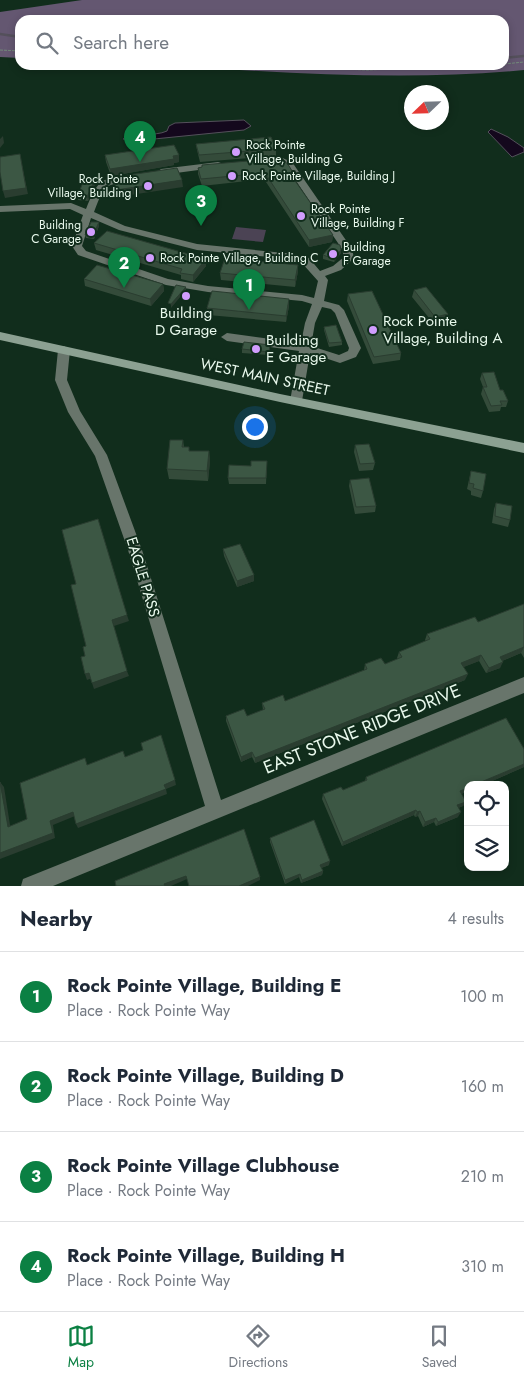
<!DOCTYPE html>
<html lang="en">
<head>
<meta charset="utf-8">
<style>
	:root { --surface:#fff; --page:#f2f2f3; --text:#1f2937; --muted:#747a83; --line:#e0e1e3; --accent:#0b8043 }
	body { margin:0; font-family:Jost,sans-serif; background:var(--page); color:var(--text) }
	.controls { position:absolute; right:15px; bottom:15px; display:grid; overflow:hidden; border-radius:10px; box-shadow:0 2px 8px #0003 }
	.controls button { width:45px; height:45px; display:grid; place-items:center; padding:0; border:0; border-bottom:1px solid var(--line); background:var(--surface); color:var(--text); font:25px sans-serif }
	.compass { position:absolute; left:404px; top:85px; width:45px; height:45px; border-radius:50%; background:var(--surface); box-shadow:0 2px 8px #0003; rotate:247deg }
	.you { position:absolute; left:254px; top:426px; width:18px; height:18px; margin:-12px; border:4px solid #fff; border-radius:50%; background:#1a73e8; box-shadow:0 0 0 8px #1a73e833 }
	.badge { display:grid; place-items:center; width:32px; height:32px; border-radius:50%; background:var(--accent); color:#fff; font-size:16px; font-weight:700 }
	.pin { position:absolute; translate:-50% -41px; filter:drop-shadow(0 1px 2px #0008) }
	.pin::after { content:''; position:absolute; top:26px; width:18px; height:15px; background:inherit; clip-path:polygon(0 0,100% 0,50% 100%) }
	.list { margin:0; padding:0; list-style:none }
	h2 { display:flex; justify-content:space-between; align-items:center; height:65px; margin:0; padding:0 20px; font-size:21px }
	h2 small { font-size:16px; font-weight:400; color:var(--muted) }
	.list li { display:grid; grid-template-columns:32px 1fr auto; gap:15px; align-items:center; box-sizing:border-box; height:90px; padding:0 20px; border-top:1px solid var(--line) }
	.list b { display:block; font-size:19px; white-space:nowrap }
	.list p { margin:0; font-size:16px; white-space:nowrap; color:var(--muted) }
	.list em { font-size:16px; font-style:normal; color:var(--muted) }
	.icon { flex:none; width:28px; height:28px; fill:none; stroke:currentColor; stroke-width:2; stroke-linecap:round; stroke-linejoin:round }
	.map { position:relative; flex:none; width:524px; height:886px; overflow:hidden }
	.search { position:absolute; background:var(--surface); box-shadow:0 2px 8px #0003; left:15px; right:15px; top:15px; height:55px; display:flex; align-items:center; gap:12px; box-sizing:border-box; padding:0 18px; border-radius:15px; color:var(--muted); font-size:19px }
	.sheet { height:425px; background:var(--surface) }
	nav { display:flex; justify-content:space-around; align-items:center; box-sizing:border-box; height:70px; border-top:1px solid var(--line); background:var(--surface); font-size:14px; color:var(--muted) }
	nav a { display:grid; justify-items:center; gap:2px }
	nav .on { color:var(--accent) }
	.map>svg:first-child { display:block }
</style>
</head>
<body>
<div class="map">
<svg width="524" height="886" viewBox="0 0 524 886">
	<rect width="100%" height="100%" fill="#112d1c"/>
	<path fill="#4b4354" d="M236,227L266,230L263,242L232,239Z"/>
	<path fill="#645771" d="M82,0H524V70C401,82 278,72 155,65H504V20H20V58L0,57V12Z"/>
	<path fill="#14081d" stroke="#54505b" d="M244,120L251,126L244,130L134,141L123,139C130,132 155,137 167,131L169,126L175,123Z
		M491,129L508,137L524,148V152L512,157L488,132Z"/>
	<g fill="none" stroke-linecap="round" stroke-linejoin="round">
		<path stroke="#54505b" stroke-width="2.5" d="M0,34L20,37
			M504,58L524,56
			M339,65H390"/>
		<path stroke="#72897a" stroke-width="1" stroke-dasharray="3 1" stroke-linecap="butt" d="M0,50L20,51
			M504,64L524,62
			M226,65L368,70L485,65"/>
		<path fill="#68756b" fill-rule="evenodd" d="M268,157H280L292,162L352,249L354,258L341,270L325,276L328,280L324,301L339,305L344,310L361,348L356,357L340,363L310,353L302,401L296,405L290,401L299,351L227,341L221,337L227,333L301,343L305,323L312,304L302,301L208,292L166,285L78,255L72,246L83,215L70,209L0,212V206L71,203L86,209C97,182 99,178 129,175L132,176V180C102,187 106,182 94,212L125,226L197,244L294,254L309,258L320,271L333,266L344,257L342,249L286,166L279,163L265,162L264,160ZM91,218L119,230L197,250L290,259L301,262L318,281L314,298L302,295L208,286L168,279L86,251L82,246ZM322,307L331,309L335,313L349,348L348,351L339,355L311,346L315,323Z
			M218,162L221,163V167L161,175L157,172L161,169Z
			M64,346L70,350L67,380L80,411L107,455L142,550L221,800L524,677V693L53,886H21L23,879L205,806L128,550L95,456L68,412L55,380L58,350Z"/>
		<path fill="#8ca192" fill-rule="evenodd" d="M0,332L280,394L524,443V453L280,402L0,340Z"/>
	</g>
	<path fill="#344b3a" d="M196,144L276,149V156L200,162L197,150Z
		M105,155H179V162L174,163V165L111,176L106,162Z
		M271,159L294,180L333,235L332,242L309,247L264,179L202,186L198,174V168Z
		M94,181L95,184L88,201L78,200L77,197Z
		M99,222V226L94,239L86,238L85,235Z
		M94,243L206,259V266L193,282L181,279V275L96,250Z
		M341,253L334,262L323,259V255Z
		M298,271L295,287L221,280L220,273Z
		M84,279L163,284L164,291L151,306L85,286Z
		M414,290L448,314L447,321L434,324L412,297Z
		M348,294L401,353L400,360L373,364L347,301Z
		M289,306L286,322L208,315L207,308Z
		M324,327L342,342V345L329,347L324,330Z
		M270,345L269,355L242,353V349Z
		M482,373L500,390L508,401L506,407H501L500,411L489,412L481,394L483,387L480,379Z
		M183,440L184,447L190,451H209L210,461L208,481L169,479L167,469Z
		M355,445L375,463L373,470L359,471L354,452Z
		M267,461L266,484H229L228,478L251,466Z
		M471,471L483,491L481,498L471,495V491L467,489Z
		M350,480L376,506L375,512L355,514L349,486Z
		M496,503L510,520L508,527L492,523L494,509Z
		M223,549L254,581L237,587L224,556Z
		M524,604V658L521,653L502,661L500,668L486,673L479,661L463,667L465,680L255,763L252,757L241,762L226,721V716H247L263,710L262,703L285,701L364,670L365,664H385L398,659L397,658L399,652L426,641L425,640L427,634L478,622Z
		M524,749V767L483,785H468V791L461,794L466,802L463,806L458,808V817L436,826L434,822L423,827L418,816L415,817L414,815L342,846L322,799L323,794L343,790L365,781L366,777Z
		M270,838L329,865L321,868L323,871L322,875L301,883L299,877L285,884L270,842Z"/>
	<path fill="#2a3d30" d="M3,136L4,143L0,148V139Z
		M179,155V162L174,163V165L111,176L110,169Z
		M21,161L28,194L5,198L3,191Z
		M182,180L183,187L117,197L116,190Z
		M94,181L95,184L88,201L87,197Z
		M99,222V226L94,239L93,235Z
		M333,235L332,242L309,247V240Z
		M341,250V253L334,262V259Z
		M206,259V266L193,282V275Z
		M298,265V271L295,287V280Z
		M163,284L164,291L151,306L150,299Z
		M186,287V290L171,308V304Z
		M289,299V306L286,322V316Z
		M448,314L447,321L434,324L435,317Z
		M209,451L210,461L208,481L207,471Z
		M254,575V581L237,587V581Z
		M127,615L129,621L114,626L112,620Z
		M524,647L521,653L497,663L500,657Z
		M481,655L479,661L459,669L461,663Z
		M503,662L500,668L486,673L489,668Z
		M127,671L129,676L94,689L92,683Z
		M89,673L92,678L87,680L85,674Z
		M468,674L465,680L255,763V758Z
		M252,752V757L241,762V757Z
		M524,764V767L483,785H474Z
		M175,780L176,785L166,789L164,785Z
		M0,782L4,787L11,831L8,827Z
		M468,788V791L457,796L460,791Z
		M166,789L167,794L78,828L76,824Z
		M466,802L463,806L454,810L457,805Z
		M416,810L414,815L342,846L343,842Z
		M420,811L418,816L415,817L417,812Z
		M73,812L75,816L53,825L55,838L0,859V853L50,821Z
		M461,812L458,817L436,826L438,822Z
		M436,818L434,822L423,827L425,822Z
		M330,861L329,865L319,869L320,865Z
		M323,871L322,875L301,883L302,880Z
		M300,874L299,877L285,884V880Z
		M186,876L187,879L171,886H165L164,884Z
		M260,877V880L248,886H239Z"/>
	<path fill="#3c5744" stroke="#2a3d30" d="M271,137L276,149L199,155L196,144Z
		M174,145L179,155L173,156L174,159L110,169L105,155Z
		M20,154L26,188L3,191L0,172V157Z
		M271,159H283L289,166L294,174L291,175L333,235L309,240L265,173L201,179L198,168L202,167V165Z
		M177,168L182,180L116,190L112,178L115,177Z
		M84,180L94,181L87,197H77Z
		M91,222H99L93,235H85Z
		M107,231L206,259L193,275L180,273L182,269L94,243Z
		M333,243L340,245L341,250L334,259L323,255Z
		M225,258L298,265L295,280L220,273Z
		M97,265L163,284L150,299L84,279Z
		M176,285L186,287L171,304L168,303Z
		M426,287L448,314L435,317L414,290Z
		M212,291L289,299L286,316L207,308Z
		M372,291L401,353L374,357L348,294Z
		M336,325L342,342L329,343L324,327Z
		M244,342L270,345L269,352L242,349Z
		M494,372L500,390H503L508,401H500L502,405L491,406L483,387H487L482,373Z
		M170,440H183L182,447H189V451H209L207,471L167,469Z
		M369,444L375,463L360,464L355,445Z
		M251,461H267L266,478H228L229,465L251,466Z
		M471,471L486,474L483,491L473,488L474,484L469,483Z
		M369,478L376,506L356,507L350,480Z
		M496,503L512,506L510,520L495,516Z
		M98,519L127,615L112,620L127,671L92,683L89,673L85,674L81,657L85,656L83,647L86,646L71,585L76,584L62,530Z
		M240,544L254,575L237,581L223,549Z
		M524,604V647L500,657L503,662L489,668L481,655L461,663L468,674L255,758L252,752L241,757L226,716L244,709L247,716L265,709L262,703L283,695L285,701L367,669L365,664L381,658L385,664L402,657L399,652L430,639L427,634L475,617L478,622Z
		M506,718L524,749V764L474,785H468V788L460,791L466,802L457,805L461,812L438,822L436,818L425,822L420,811L417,812L416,810L343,842L323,794L341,787L343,790L367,780L366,777Z
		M161,735L175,780L164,785L166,789L76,824L73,812L50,821L53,833L0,853V782L8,827L27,819L20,783L85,758L87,765L123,751L125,757L143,750L141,743Z
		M314,820L330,861L320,865L323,871L302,880L300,874L285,880L270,838Z
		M244,829L260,877L239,886H189L186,876L164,884L165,886H116L115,881Z"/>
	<g fill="#d19dfe" stroke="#112d1c" stroke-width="2">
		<circle cx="236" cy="152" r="5"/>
		<circle cx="232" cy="176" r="5"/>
		<circle cx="148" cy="186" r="5"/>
		<circle cx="301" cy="216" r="5"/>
		<circle cx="91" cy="232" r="5"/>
		<circle cx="333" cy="254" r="5"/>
		<circle cx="150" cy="258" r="5"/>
		<circle cx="186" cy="296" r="5"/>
		<circle cx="373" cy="330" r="5"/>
		<circle cx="256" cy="349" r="5"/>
	</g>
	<g text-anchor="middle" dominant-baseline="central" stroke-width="4" stroke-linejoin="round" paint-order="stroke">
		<g font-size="12" fill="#e9f9ed" stroke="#112d1c" text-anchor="start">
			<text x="246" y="145">Rock Pointe<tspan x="246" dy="14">Village, Building G</tspan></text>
			<text x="242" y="176">Rock Pointe Village, Building J</text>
			<text x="138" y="179" text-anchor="end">Rock Pointe<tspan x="138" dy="14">Village, Building I</tspan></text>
			<text x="311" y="209">Rock Pointe<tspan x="311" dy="14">Village, Building F</tspan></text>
			<text x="81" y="225" text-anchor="end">Building<tspan x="81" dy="14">C Garage</tspan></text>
			<text x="343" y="247">Building<tspan x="343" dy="14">F Garage</tspan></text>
			<text x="160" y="258">Rock Pointe Village, Building C</text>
		</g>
		<g font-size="15" fill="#e9f9ed" stroke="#112d1c" text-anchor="start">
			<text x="186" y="313" text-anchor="middle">Building<tspan x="186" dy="17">D Garage</tspan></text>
			<text x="383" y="321">Rock Pointe<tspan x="383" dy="17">Village, Building A</tspan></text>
			<text x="266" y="340">Building<tspan x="266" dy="17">E Garage</tspan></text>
		</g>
		<g font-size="15" fill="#e9f9ed" stroke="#112d1c">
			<text transform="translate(265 377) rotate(12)">WEST MAIN STREET</text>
			<text transform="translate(143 577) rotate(73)">EAGLE PASS</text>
		</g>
		<g font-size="18" fill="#e9f9ed" stroke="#112d1c">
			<text transform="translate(362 729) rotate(-22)">EAST STONE RIDGE DRIVE</text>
		</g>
	</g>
</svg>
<div class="controls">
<button><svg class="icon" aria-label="locate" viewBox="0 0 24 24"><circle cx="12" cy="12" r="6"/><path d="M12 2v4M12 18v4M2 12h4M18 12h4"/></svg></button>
<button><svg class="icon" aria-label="layers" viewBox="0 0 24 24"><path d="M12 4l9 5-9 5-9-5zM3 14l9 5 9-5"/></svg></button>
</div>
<svg class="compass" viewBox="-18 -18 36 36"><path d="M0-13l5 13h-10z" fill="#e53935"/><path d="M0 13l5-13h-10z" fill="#747a83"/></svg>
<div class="you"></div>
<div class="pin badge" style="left:249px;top:310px">1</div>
<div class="pin badge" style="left:124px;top:288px">2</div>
<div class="pin badge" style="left:201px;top:226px">3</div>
<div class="pin badge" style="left:140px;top:162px">4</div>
<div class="search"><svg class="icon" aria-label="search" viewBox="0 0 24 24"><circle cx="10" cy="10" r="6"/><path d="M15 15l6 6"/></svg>Search here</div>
</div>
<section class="sheet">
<h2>Nearby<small>4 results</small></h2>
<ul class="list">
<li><span class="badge">1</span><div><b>Rock Pointe Village, Building E</b><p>Place · Rock Pointe Way</p></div><em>100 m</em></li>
<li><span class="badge">2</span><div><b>Rock Pointe Village, Building D</b><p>Place · Rock Pointe Way</p></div><em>160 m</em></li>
<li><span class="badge">3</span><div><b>Rock Pointe Village Clubhouse</b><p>Place · Rock Pointe Way</p></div><em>210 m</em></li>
<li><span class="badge">4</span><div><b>Rock Pointe Village, Building H</b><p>Place · Rock Pointe Way</p></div><em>310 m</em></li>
</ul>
</section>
<nav>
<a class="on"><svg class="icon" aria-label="map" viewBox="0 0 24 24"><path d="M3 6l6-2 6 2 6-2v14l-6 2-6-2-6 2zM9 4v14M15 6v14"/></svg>Map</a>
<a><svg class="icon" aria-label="directions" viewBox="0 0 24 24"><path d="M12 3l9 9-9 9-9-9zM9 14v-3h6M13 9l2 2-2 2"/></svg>Directions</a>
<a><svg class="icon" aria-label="saved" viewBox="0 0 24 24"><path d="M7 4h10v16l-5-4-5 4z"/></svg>Saved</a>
</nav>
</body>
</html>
